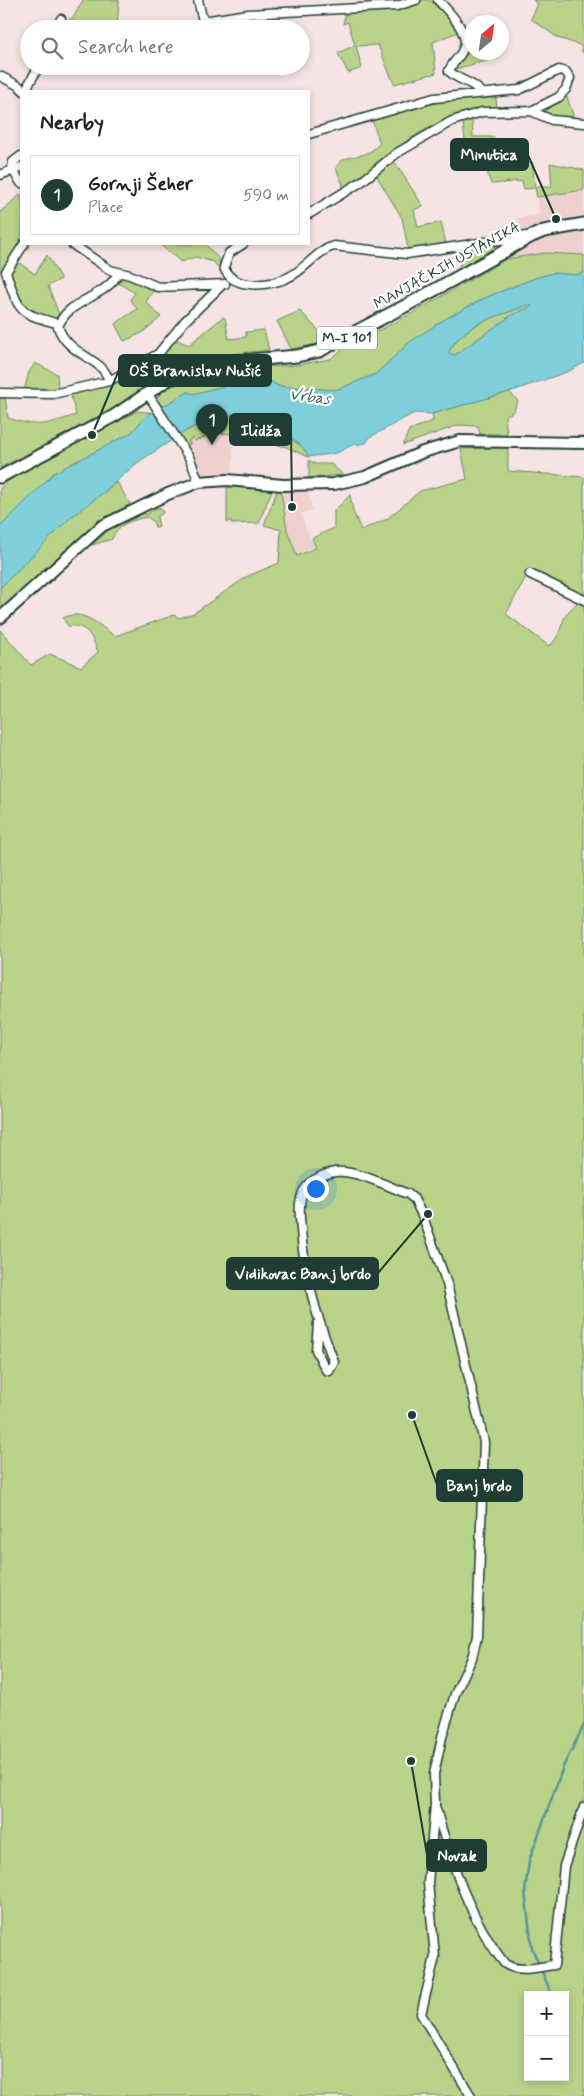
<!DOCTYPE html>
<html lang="en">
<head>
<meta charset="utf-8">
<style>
	:root { --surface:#fff; --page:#f6f6f6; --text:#202124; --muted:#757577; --line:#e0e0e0; --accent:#1f3d34 }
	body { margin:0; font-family:Mynerve,sans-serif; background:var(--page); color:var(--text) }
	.controls { position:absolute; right:15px; bottom:15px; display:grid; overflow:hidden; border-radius:0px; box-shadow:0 2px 8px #0003 }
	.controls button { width:45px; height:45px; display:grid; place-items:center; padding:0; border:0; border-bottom:1px solid var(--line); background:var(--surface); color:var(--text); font:25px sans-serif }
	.compass { position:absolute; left:464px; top:15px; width:45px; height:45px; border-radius:50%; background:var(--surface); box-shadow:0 2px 8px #0003; rotate:29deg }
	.you { position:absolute; left:315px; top:1188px; width:18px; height:18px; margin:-12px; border:4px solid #fff; border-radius:50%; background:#1a73e8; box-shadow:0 0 0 8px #1a73e833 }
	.badge { display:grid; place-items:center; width:32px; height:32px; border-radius:50%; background:var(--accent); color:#fff; font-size:16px; font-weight:700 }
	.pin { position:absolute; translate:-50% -41px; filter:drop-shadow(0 1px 2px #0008) }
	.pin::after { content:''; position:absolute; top:26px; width:18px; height:15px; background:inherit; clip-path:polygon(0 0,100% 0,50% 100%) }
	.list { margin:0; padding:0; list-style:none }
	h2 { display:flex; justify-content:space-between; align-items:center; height:65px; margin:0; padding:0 20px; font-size:21px }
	h2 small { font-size:16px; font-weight:400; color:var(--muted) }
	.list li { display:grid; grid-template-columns:32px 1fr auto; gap:15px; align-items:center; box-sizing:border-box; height:80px; margin:0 10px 10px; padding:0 10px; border:1px solid var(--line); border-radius:0px }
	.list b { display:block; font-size:19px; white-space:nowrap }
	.list p { margin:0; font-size:16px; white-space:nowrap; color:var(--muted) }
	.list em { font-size:16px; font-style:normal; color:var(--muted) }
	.icon { flex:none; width:28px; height:28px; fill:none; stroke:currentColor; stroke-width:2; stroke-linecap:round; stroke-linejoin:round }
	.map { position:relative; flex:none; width:584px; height:2096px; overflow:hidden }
	.search { position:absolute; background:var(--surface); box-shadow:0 2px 8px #0003; left:20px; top:20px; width:290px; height:55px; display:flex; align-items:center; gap:12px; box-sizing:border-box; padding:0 18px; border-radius:28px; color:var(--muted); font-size:19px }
	.panel { position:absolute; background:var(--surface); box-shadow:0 2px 8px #0003; left:20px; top:90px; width:290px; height:155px; border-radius:0px }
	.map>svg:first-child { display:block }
</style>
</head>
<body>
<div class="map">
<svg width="584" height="2096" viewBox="0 0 584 2096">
	<rect width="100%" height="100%" fill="#f5e4e3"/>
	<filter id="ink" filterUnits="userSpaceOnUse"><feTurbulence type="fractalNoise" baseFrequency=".02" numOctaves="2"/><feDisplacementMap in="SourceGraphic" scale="10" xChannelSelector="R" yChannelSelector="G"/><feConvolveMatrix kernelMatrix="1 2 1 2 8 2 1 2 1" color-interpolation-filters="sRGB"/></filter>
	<g filter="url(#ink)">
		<path fill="#eed1cf" d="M584,190V220L520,232L517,218L540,215L537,197Z
			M584,230V255L545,253L506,259L542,236Z
			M217,433L234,434L232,477H206L185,448L190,444L189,440L194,438V440Z
			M309,490L312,510L302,513L304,525L316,548L296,556L287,530L281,491Z"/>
		<path fill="#b9d38a" stroke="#6c885f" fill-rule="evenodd" d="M83,0H119L117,29H68L63,26L61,23L73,18Z
			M423,0H430L446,16L458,32L433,42L436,73L394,84L378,45L356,46L362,68L348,73L338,53L355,45L348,22L343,24L346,12C369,11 403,13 423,0Z
			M533,0H584V55L580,45L558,38L531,19L538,4Z
			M468,44H471L472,52L500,53L489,60L455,69Z
			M567,97L574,118L562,119L544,113L545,110Z
			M496,98L497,109C439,106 389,156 344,188L336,168C342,154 355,159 367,153C372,151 376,147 380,143L372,120L452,99Z
			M472,119L473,137H494L499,164L532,162L535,187H552L550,163L584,170V190L537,197L535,188L524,189L522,181L491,184L482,158L467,161L463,122Z
			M394,161L423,206L414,210L418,227L441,222L446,244L408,249L402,218L376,175Z
			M21,194C24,219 25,257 0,271V212Z
			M499,243L503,247L460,270L459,250Z
			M159,244H205L219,259L220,271L214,262L195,257L181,262Z
			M545,253L584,255V273L575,275L553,273L535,278L487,297L445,319L411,341L376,374L336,390L278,386L262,376L193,394L188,392L160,408L156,399L163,390L172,386L233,369L297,365L330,359L348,346L411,314L506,259Z
			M47,255L61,279L48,286L60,317L54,320C20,310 18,305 9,273L18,262L35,274Z
			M125,278L155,291L152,292L146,302L161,317L142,333L124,341L115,324L137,309L130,299L135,293L118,283Z
			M527,305L533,306L512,315L455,355L448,353C465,321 497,318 527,305Z
			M300,311L321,333L325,343L291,349L277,321Z
			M223,317L225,318L229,339L246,337V332L264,330L269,350L232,354L169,372L113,409L0,468V396L5,397L8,418C39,428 45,425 76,415L70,392C106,387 153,371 174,339L189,345Z
			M35,363L57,374L58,390L24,391L29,372Z
			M509,392L518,401L513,412L505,416L507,434H480L478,426L459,425L403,445L409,430L433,421L432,414Z
			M137,411L154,413L146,416L131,433L54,473L0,527V488L14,477Z
			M217,415H241L256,429L278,431L306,449L308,457L286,447L252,439H243L234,434L217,433L194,441L193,438L189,440L190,444L187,446L179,435Z
			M508,447V471L584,477V595L529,571L506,614L549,646C560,638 560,626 566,615C570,609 575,605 580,600L584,602V2096H0V630L31,665L50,654L81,667L98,652C92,637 87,624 68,626L63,618C83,608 98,625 115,636L174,615L179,618L194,613L248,576L279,563L281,530L264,525L277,491H281L287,530L297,556L316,548L312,538L334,528V511L350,495L353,511L361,530L387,519L420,491L467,479L461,449ZM528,1995H565V2077H528Z
			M309,460L315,464H331L343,475L309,478Z
			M117,482L130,504L99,521L0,611V588L71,517Z
			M227,486L272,490L259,523L232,524L231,520L227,523Z
			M156,508H161L163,513L157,517L159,527H155L153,521L147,517C133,520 116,524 112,539L92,545L113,526L145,513L146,515Z"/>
		<path fill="#7fcfda" stroke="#599598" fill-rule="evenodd" d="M553,273L575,275L584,273V363L567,372L509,392L432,414L414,413L370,437L366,443L352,445L337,453L308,457C299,432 265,431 244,426L241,415H217L189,429L137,463L103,493L71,517L0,588V527L54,473L131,433L146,416L188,392L193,394L263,376L278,386L336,390L376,374L411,341L445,319L487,297L535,278ZM527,305L532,306L512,315L455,355L448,353C464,321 497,318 527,305Z"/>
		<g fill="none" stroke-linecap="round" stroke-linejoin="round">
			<path stroke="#599598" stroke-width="2.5" d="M552,1995L532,1948L525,1892L529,1861L563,1767L584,1725"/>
			<defs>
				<path id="street" d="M198,0L203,21L248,14L397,6L416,0
					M438,0C448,11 469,31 464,47C461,57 452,62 449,71C458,81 475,82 481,93
					M56,29L61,19
					M0,76L19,86L24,91
					M25,91L39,66
					M531,111L552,120L584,123
					M309,134L434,98L519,90L559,70L566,72L570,78L566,89L559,97L531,111L482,112L452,121L397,153L361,182L309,214
					M21,156L13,162L12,169L21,183
					M0,175L21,167
					M501,239L527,236
					M24,244L6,272C20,312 16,312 59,324
					M72,244L110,270L130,275L158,287L225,284
					M243,244L229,253L224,267C231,291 272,286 289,277C306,269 316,251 334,246L407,254L499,240L505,241L512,248
					M109,381C103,357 69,357 58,327C67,299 107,298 118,273
					M0,393L53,394L109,381L158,354L185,321L222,285
					M147,393L190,459L199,482
					M530,574L584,600
					M318,1323L316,1350L326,1370L329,1371L334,1362C317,1319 304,1276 301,1229C300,1218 298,1205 302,1195C306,1182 322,1174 335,1172C354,1169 390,1187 408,1194L414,1199L423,1217L447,1284L484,1442L477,1636L472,1658L455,1694L442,1737L434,1774L435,1804L428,1883L435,1957L421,2014L471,2096
					M436,1809C451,1862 470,1920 505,1964C519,1973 538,1967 554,1965L564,1866L584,1807"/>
				<path id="secondary" d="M0,618L102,526L168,494L199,482L227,480L283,485L334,484L365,477L423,452L460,441L584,443"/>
				<path id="primary" d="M0,477L114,416L170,378L229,362L297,356L319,351L409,304L532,236L544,231L584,224"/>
			</defs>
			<use href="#street" stroke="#1f3d34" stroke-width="11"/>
			<use href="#secondary" stroke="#1f3d34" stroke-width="14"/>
			<use href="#primary" stroke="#1f3d34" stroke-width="15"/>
			<use href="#street" stroke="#fff" stroke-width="8"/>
			<use href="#secondary" stroke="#fff" stroke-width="10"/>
			<use href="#primary" stroke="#fff" stroke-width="11"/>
		</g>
	</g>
	<g text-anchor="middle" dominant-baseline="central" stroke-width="4.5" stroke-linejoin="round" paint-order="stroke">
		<rect fill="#fff" stroke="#627771" stroke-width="1" x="317" y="326.5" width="60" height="23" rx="4"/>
		<g font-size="14" font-weight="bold" fill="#1f3d34">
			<text x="347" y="338">M-I 101</text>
		</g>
		<g font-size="15" fill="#1f3d34" stroke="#fff">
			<text transform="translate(447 266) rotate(-29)">MANJAČKIH USTANIKA</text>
		</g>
		<g font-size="16" font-style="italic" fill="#37625e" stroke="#fff">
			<text transform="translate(310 397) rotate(7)">Vrbas</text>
		</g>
	</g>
	<path fill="none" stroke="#1f3d34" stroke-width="2" d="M556 219L528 155M92 435L119 370M292 507L291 430M428 1214L378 1273M412 1415L437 1485M411 1761L427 1855"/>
	<g fill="#1f3d34" stroke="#fff" stroke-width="2">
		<circle cx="556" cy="219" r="5"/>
		<circle cx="92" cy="435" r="5"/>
		<circle cx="292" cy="507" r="5"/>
		<circle cx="428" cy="1214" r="5"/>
		<circle cx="412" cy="1415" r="5"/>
		<circle cx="411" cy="1761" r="5"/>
	</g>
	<g fill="#1f3d34" stroke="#1f3d34" stroke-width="2">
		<rect x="451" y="139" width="77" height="31" rx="5"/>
		<rect x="119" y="355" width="152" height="31" rx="5"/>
		<rect x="230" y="414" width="61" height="31" rx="5"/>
		<rect x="227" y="1258" width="151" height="31" rx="5"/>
		<rect x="437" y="1470" width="85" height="31" rx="5"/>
		<rect x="427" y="1840" width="59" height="31" rx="5"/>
	</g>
	<g font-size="16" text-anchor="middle" font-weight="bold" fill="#fff">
		<text x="489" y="160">Minutica</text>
		<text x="195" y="376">OŠ Branislav Nušić</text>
		<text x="261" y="436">Ilidža</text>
		<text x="303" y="1279">Vidikovac Banj brdo</text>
		<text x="479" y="1491">Banj brdo</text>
		<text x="457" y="1861">Novak</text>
	</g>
</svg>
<div class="controls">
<button>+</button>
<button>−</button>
</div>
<svg class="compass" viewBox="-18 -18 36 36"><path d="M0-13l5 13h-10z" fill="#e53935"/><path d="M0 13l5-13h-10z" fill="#757577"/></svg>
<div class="you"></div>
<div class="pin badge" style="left:212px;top:445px">1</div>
<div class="search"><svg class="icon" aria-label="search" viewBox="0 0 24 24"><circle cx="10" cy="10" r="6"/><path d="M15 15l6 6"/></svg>Search here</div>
<section class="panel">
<h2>Nearby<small></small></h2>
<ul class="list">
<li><span class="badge">1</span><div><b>Gornji Šeher</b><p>Place</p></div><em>590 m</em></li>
</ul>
</section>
</div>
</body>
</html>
